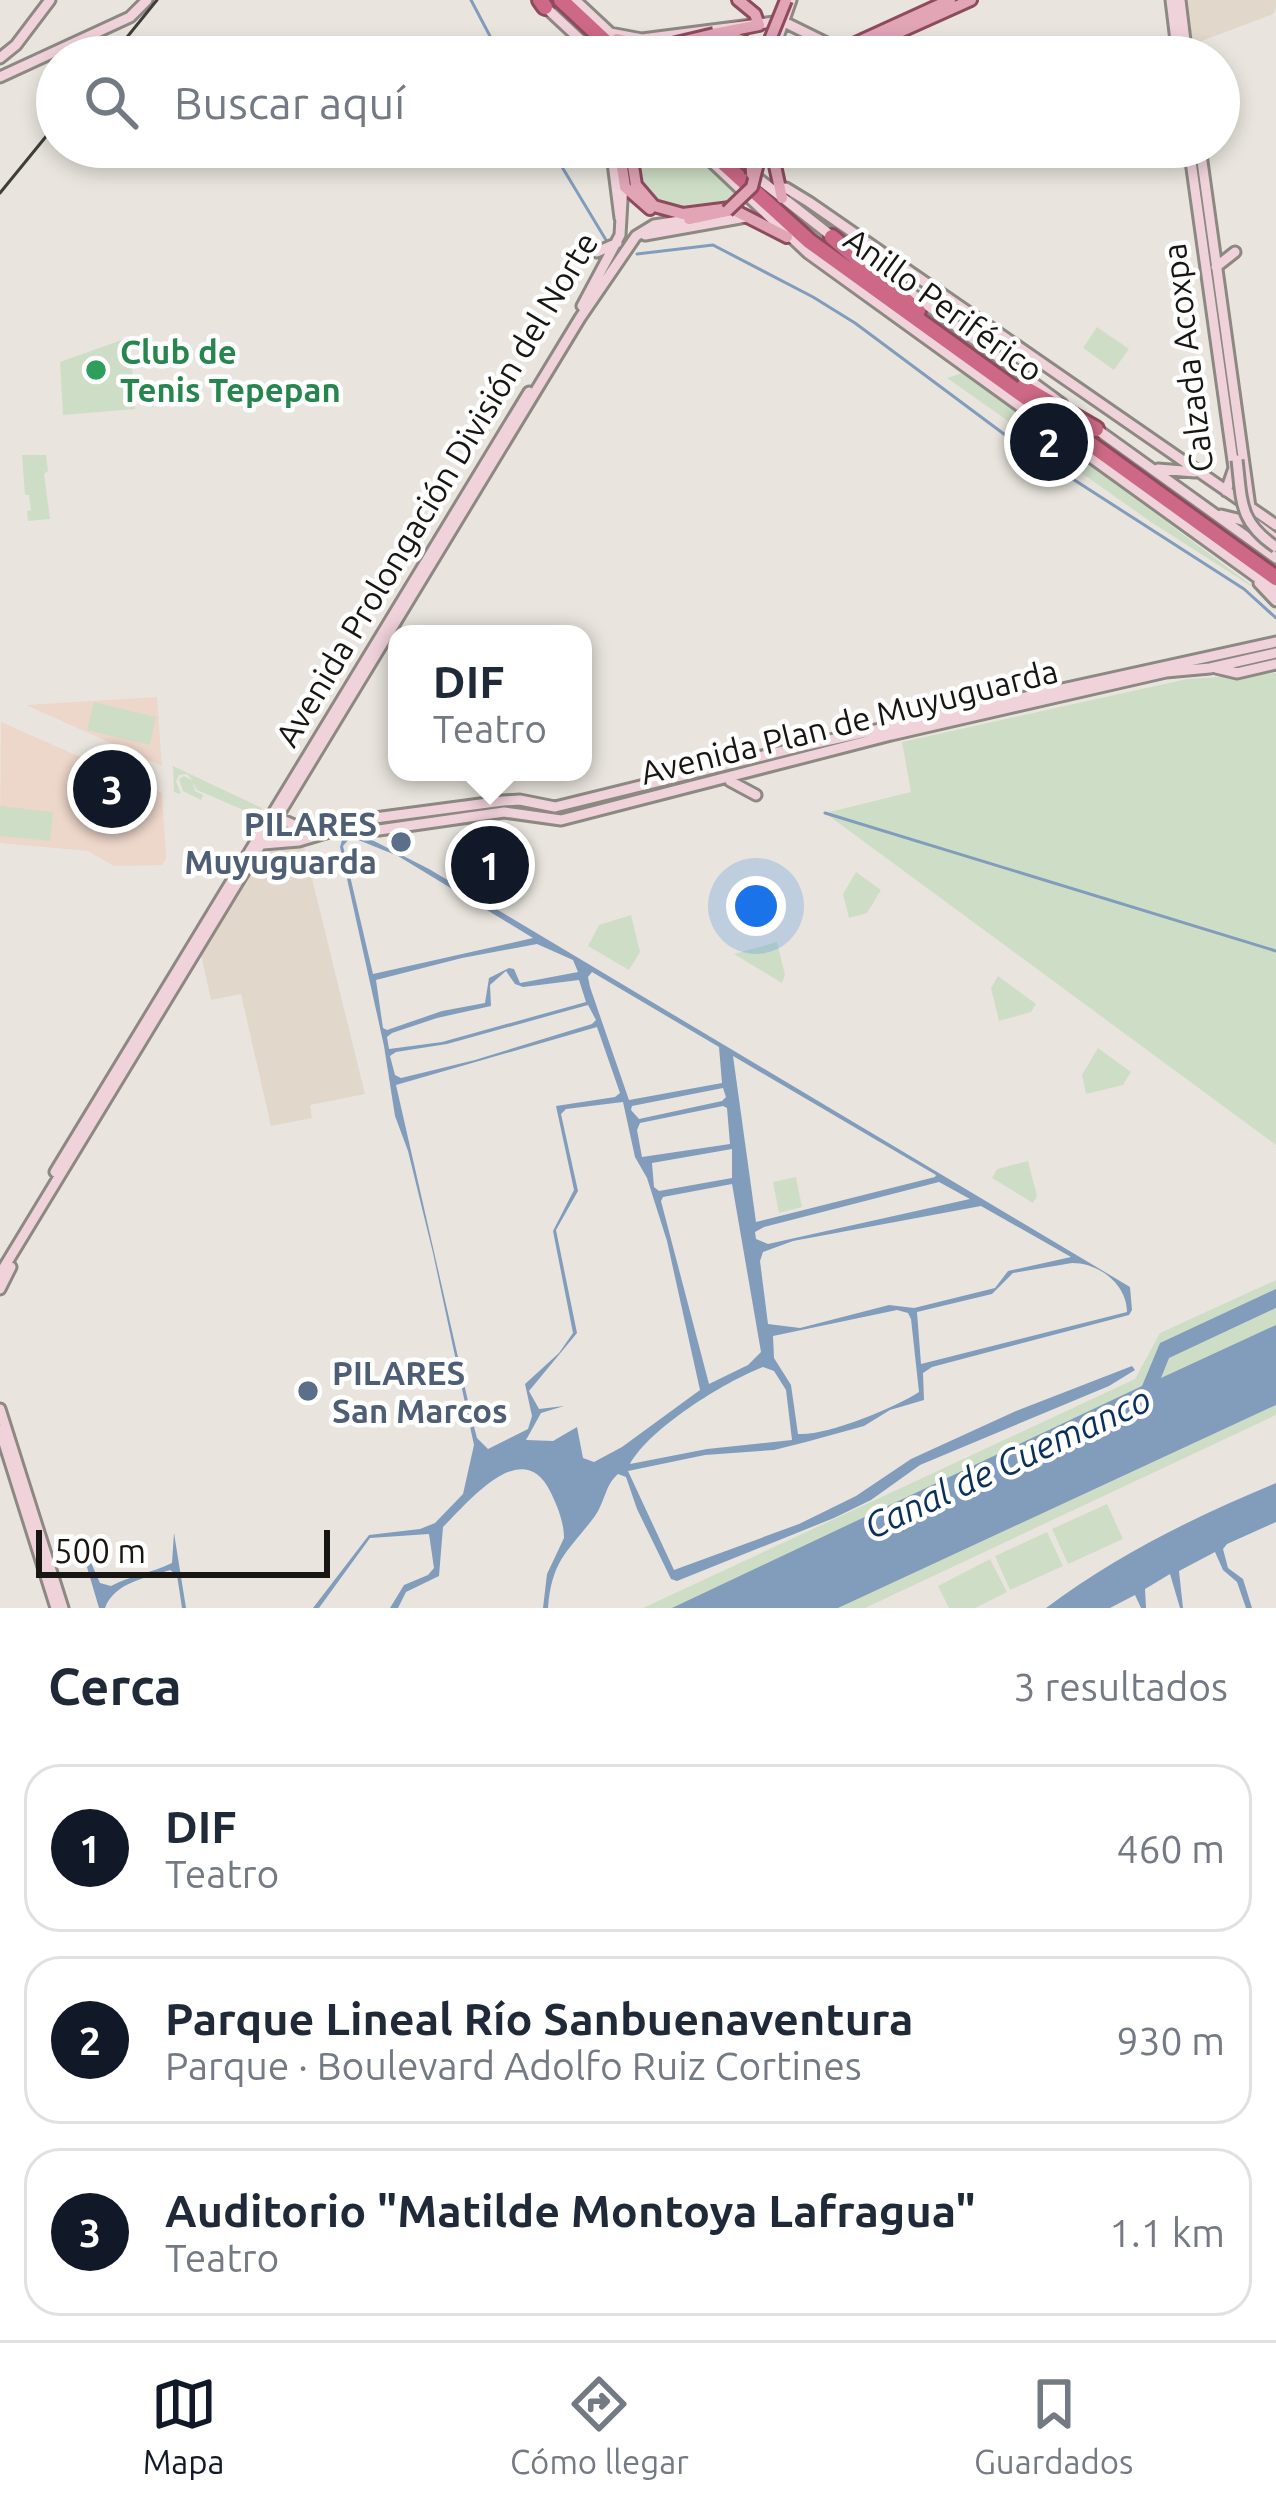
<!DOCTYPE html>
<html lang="es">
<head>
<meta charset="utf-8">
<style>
	:root { --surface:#fff; --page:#f2f2f3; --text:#1f2937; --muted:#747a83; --line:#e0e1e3; --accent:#111827 }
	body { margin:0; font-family:Ubuntu,sans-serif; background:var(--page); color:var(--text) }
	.scale { position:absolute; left:36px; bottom:30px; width:294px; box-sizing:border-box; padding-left:12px; border:6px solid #171613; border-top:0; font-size:33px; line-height:42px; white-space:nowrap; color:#171613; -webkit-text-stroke:9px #fff; paint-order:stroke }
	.you { position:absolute; left:756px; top:906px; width:42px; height:42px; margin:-30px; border:9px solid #fff; border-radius:50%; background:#1a73e8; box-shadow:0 0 0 18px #1a73e833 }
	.badge { display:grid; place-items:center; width:78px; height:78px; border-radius:50%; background:var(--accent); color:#fff; font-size:39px; font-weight:700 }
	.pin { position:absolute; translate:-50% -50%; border:6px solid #fff; box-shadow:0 3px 12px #0006 }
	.popup { position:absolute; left:388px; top:625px; width:204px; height:156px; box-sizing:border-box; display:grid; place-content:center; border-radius:24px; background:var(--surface); filter:drop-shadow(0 3px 9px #0005); font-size:39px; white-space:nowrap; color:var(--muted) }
	.popup b { font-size:45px; color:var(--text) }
	.popup::after { content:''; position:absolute; left:50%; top:100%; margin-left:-24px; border:24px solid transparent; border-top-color:var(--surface) }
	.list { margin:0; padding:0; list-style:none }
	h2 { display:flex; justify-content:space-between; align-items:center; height:156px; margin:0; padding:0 48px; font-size:51px }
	h2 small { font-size:39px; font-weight:400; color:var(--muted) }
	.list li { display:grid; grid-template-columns:78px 1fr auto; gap:36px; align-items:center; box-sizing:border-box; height:168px; margin:0 24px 24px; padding:0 24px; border:3px solid var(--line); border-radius:36px }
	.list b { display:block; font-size:45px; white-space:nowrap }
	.list p { margin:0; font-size:39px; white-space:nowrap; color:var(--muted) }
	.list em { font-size:39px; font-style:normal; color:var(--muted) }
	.icon { flex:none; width:66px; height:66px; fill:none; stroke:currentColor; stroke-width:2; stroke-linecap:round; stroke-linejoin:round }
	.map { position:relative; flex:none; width:1276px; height:1608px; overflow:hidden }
	.search { position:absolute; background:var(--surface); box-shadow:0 6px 18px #0003; left:36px; right:36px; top:36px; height:132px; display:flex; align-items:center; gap:30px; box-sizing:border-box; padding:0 42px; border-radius:66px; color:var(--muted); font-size:45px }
	.sheet { height:732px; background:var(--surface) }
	nav { display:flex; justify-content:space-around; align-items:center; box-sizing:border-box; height:168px; border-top:3px solid var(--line); background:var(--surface); font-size:33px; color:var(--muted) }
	nav a { display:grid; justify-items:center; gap:6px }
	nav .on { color:var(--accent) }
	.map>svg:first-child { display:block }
</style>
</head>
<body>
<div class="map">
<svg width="1276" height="1608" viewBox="0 0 1276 1608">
	<rect width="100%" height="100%" fill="#e9e5de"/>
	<path fill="#e1d8cb" d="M1185,0H1276V8L1273,14L1191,45Z
		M303,842L365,1094L310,1105L312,1118L271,1126L241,994L211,1000L200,951L251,871L259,866L270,849Z"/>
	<path fill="#edd6ca" d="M157,697L162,766L26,705Z
		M1,722L162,793L166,858L162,865L114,866L88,851L0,843Z"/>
	<path fill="#cedec6" d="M633,147H692L740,192C728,204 723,202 707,205C654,214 639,199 633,147Z
		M1097,327L1129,349L1114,370L1083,348Z
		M130,337L135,409L63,415L60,362Z
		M965,372L1262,593L1151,522L947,378Z
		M22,455H46L48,471L44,474L50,519L28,521L27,511L31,510L29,495H25Z
		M1276,673V1145L825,813L911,792L902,742L1187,679Z
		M94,702L156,717L150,745L87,730Z
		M173,766L262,808L257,816L197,790L193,783L195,791L203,795L201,800L183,791L179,779L184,776L193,781L187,774L179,775L176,781L181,794L174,792Z
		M0,806L53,812L50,841L0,836Z
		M502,823L504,856L481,852L478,826Z
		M856,872L881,890L867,913L849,918L843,894Z
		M631,915L640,952L629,970L588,946L599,925Z
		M777,942L785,975L782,983L734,954Z
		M998,976L1036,1004L1031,1012L999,1021L991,988Z
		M1098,1048L1131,1072L1123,1085L1086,1094L1082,1075Z
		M1028,1161L1037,1196L1033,1203L992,1178L997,1169Z
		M796,1177L802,1207L779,1213L773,1182Z
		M1276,1280V1415L865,1608H643L1135,1379L1160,1333Z
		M1107,1504L1123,1539L1068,1564L1052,1529Z
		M1047,1532L1063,1566L1010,1590L995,1556Z
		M990,1559L1007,1592L975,1608H949L938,1586Z"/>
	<path fill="#829cbc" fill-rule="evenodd" d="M344,833L374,841L429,869L1130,1287L1132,1310L1129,1315L932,1367L923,1373L924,1400L890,1410L864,1426L806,1442L774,1450L705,1455L628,1471L674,1570L799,1524L856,1496L911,1459L1016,1411L1132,1366L1135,1370L1109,1386L920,1465L871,1500L834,1518L677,1581L671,1579L637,1509L626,1477L618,1474C605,1485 605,1502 595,1516C568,1552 552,1559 548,1608H543L547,1574L564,1538C564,1522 557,1505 550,1491C522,1434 467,1504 443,1527L439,1576L406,1592L398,1608H390L404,1585L428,1575L434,1568L429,1534L370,1538L319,1608H313L369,1535L420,1529L435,1523L463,1494L474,1445L433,1253L408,1151L395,1116L384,1046L340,847ZM351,837L398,856L533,938L373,974L343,846ZM537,944L573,960L578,972L520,983L514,969L509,968L489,978L485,1003L442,1011L387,1030L383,1028L376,980L462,958ZM506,971L515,984L523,987L579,980L586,1002L442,1042L389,1049L387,1037L392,1033L437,1018L491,1006L490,985ZM592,972L719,1047L722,1083L629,1100L590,987L588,977ZM588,1005L596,1020L592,1024L475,1060L401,1078L395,1075L390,1056L396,1052L447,1044ZM597,1027L620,1093L615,1097L556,1106L574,1190L553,1231L573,1333L559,1353L525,1384L532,1416L528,1429L488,1449L477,1438L473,1423L396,1085ZM733,1056L936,1175L935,1177L756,1222ZM723,1088L726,1097L722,1101L639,1119L631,1110L632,1106ZM623,1102L635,1157L647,1178L667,1241L700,1390L622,1447L594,1462L583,1458L577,1427L553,1441L526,1440L541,1413L564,1406L539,1409L529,1391L577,1333L556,1230L578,1191L561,1114L566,1109ZM723,1106L727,1108L730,1144L642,1157L637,1130L640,1123ZM732,1149V1178L659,1191L654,1187L652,1163ZM939,1182L970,1199L768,1244L756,1239L755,1232L764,1227ZM732,1184L761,1352L748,1365L709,1384L661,1201L663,1197ZM981,1206L1071,1257L1008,1271L995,1288L914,1308L889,1305L800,1328L768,1324L760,1261L763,1252L793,1241ZM1072,1263C1100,1263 1127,1285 1127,1312L921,1364L917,1312L992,1294L1013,1273ZM897,1310L908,1313L911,1319L919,1392C895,1408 826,1436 798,1434L791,1385L774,1358L773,1336ZM763,1367L774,1371L786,1390L792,1440L707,1449L630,1464C650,1428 724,1382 763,1367Z
		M1276,1289V1308L1169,1358L1161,1378L1276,1325V1405L838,1608H672L1142,1386L1160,1343Z
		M1276,1483V1522L1227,1544L1223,1549L1228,1568L1243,1579L1252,1608H1246L1237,1582L1223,1570L1215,1552L1179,1571L1183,1608H1180L1170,1574L1145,1589L1146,1608H1141L1135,1595L1110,1608H1046C1115,1556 1196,1516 1276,1483Z
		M174,1533L186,1608H182L177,1575L170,1570C145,1578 114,1583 105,1608H99L84,1557L89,1558L100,1583L111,1586C130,1576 151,1573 172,1563Z"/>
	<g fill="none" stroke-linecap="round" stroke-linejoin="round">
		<path stroke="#829cbc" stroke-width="3" d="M471,0L501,57
			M550,147L606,240
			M637,254L713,245L813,297L855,323L1012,440L1244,589L1276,618
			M825,813L1276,951"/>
		<defs>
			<path id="secondary" d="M575,0L636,57
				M1171,0L1178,57
				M1180,0L1187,57
				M541,3L599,57
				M610,33L642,39L782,21L841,50
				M771,57L791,0
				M0,58L16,45L50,0
				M0,77L130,17L147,0
				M611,147L620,218
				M696,147L808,253L1276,591
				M734,147L755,176L834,238
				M1189,147L1234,468L1226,491
				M1200,147L1250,507
				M775,190L786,188L809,202L1276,525
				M645,235L746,217
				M597,252L617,243
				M1216,267L1235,252
				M882,272L1062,404
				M582,306L620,235L623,183
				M1095,428L1276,558
				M1158,469L1195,472
				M1221,515L1254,523L1276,539
				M1259,583L1276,601
				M1216,668L1237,673L1276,664
				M730,781L756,795
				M276,817L308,831L337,823L503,801L520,800L555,807L807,745L1276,642
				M263,844L299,841L339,829L379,830L504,812L561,820L891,735L1166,672L1210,668L1276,653
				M55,1172L529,392
				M0,1274L580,318L636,236L654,225L693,219
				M0,1289L11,1267
				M0,1409L63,1608
				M0,1430L56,1608"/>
			<path id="primary" d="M714,34L759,25L755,14L738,0
				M726,35L743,41L756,57
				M617,39L662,50L710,47L731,57
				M825,57L950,0
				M844,57L971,0
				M619,147L625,187L650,209
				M630,147L636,185L654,206L683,214L730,208L787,237
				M771,147L782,198
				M689,219L727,211"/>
			<path id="highway" d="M540,0L545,7
				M561,0L622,57
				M706,147L809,241L1276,578
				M832,237L918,311
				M1023,387L1096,429"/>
		</defs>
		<use href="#secondary" stroke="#8c8882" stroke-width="15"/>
		<use href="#primary" stroke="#8d4c5e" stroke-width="16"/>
		<use href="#highway" stroke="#8d4c5e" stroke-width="20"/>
		<use href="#secondary" stroke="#f0d2db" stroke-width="9"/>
		<use href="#primary" stroke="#e1a5b6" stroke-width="10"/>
		<use href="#highway" stroke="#cd6986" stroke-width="14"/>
		<path stroke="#3f3e3a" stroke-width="3" d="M111,57L157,0
			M0,193L57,123"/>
		<defs>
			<path id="secondary-bridge" d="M1237,460C1242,502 1239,522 1276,547"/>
			<path id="primary-bridge" d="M645,56L672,44L714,34
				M763,57L786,0
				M751,147L752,174
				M727,211L752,187L762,147"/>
		</defs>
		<use href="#secondary-bridge" stroke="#8c8882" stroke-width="15" stroke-linecap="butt"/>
		<use href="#primary-bridge" stroke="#8d4c5e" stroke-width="16" stroke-linecap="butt"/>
		<use href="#secondary-bridge" stroke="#f0d2db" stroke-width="9"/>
		<use href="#primary-bridge" stroke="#e1a5b6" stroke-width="10"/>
	</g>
	<circle fill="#2e9e5b" stroke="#fff" stroke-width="4.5" cx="96" cy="370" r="12"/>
	<g fill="#5c6f8a" stroke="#fff" stroke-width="4.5">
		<circle cx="401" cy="842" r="12"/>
		<circle cx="308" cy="1391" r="12"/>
	</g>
	<g text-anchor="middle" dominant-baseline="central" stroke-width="9" stroke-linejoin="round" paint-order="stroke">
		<g font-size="33" fill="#171613" stroke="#fff">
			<text transform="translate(944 304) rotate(36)">Anillo Periférico</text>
			<text transform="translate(1187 358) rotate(-97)">Calzada Acoxpa</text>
			<text transform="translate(436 489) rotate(-59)">Avenida Prolongación División del Norte</text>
			<text transform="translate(849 721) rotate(-14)">Avenida Plan de Muyuguarda</text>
		</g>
		<g font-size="33" font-weight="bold" fill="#27864d" stroke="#fff" text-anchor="start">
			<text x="120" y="351">Club de<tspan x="120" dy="38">Tenis Tepepan</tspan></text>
		</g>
		<g font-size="33" font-weight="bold" fill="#4e5e75" stroke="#fff" text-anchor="end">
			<text x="377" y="823">PILARES<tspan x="377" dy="38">Muyuguarda</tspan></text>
			<text x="332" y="1372" text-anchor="start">PILARES<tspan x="332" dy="38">San Marcos</tspan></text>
		</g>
		<g font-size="36" font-style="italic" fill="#0a315b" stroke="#fff">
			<text transform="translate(1007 1462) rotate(-25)">Canal de Cuemanco</text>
		</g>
	</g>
</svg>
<div class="scale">500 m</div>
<div class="you"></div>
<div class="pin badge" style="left:490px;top:865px">1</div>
<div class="popup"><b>DIF</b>Teatro</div>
<div class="pin badge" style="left:1049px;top:442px">2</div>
<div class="pin badge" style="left:112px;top:789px">3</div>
<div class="search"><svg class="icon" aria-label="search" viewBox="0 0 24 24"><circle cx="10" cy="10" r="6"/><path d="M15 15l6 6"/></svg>Buscar aquí</div>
</div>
<section class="sheet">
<h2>Cerca<small>3 resultados</small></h2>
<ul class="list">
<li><span class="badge">1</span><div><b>DIF</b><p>Teatro</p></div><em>460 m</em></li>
<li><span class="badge">2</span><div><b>Parque Lineal Río Sanbuenaventura</b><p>Parque · Boulevard Adolfo Ruiz Cortines</p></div><em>930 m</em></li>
<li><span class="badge">3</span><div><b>Auditorio &quot;Matilde Montoya Lafragua&quot;</b><p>Teatro</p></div><em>1.1 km</em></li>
</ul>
</section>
<nav>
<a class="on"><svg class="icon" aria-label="map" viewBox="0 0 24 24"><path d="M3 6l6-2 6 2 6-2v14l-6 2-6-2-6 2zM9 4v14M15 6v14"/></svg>Mapa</a>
<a><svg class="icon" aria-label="directions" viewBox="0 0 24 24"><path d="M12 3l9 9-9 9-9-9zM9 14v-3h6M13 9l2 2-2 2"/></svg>Cómo llegar</a>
<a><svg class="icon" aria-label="saved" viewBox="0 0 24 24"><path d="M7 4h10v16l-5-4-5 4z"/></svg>Guardados</a>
</nav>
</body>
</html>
